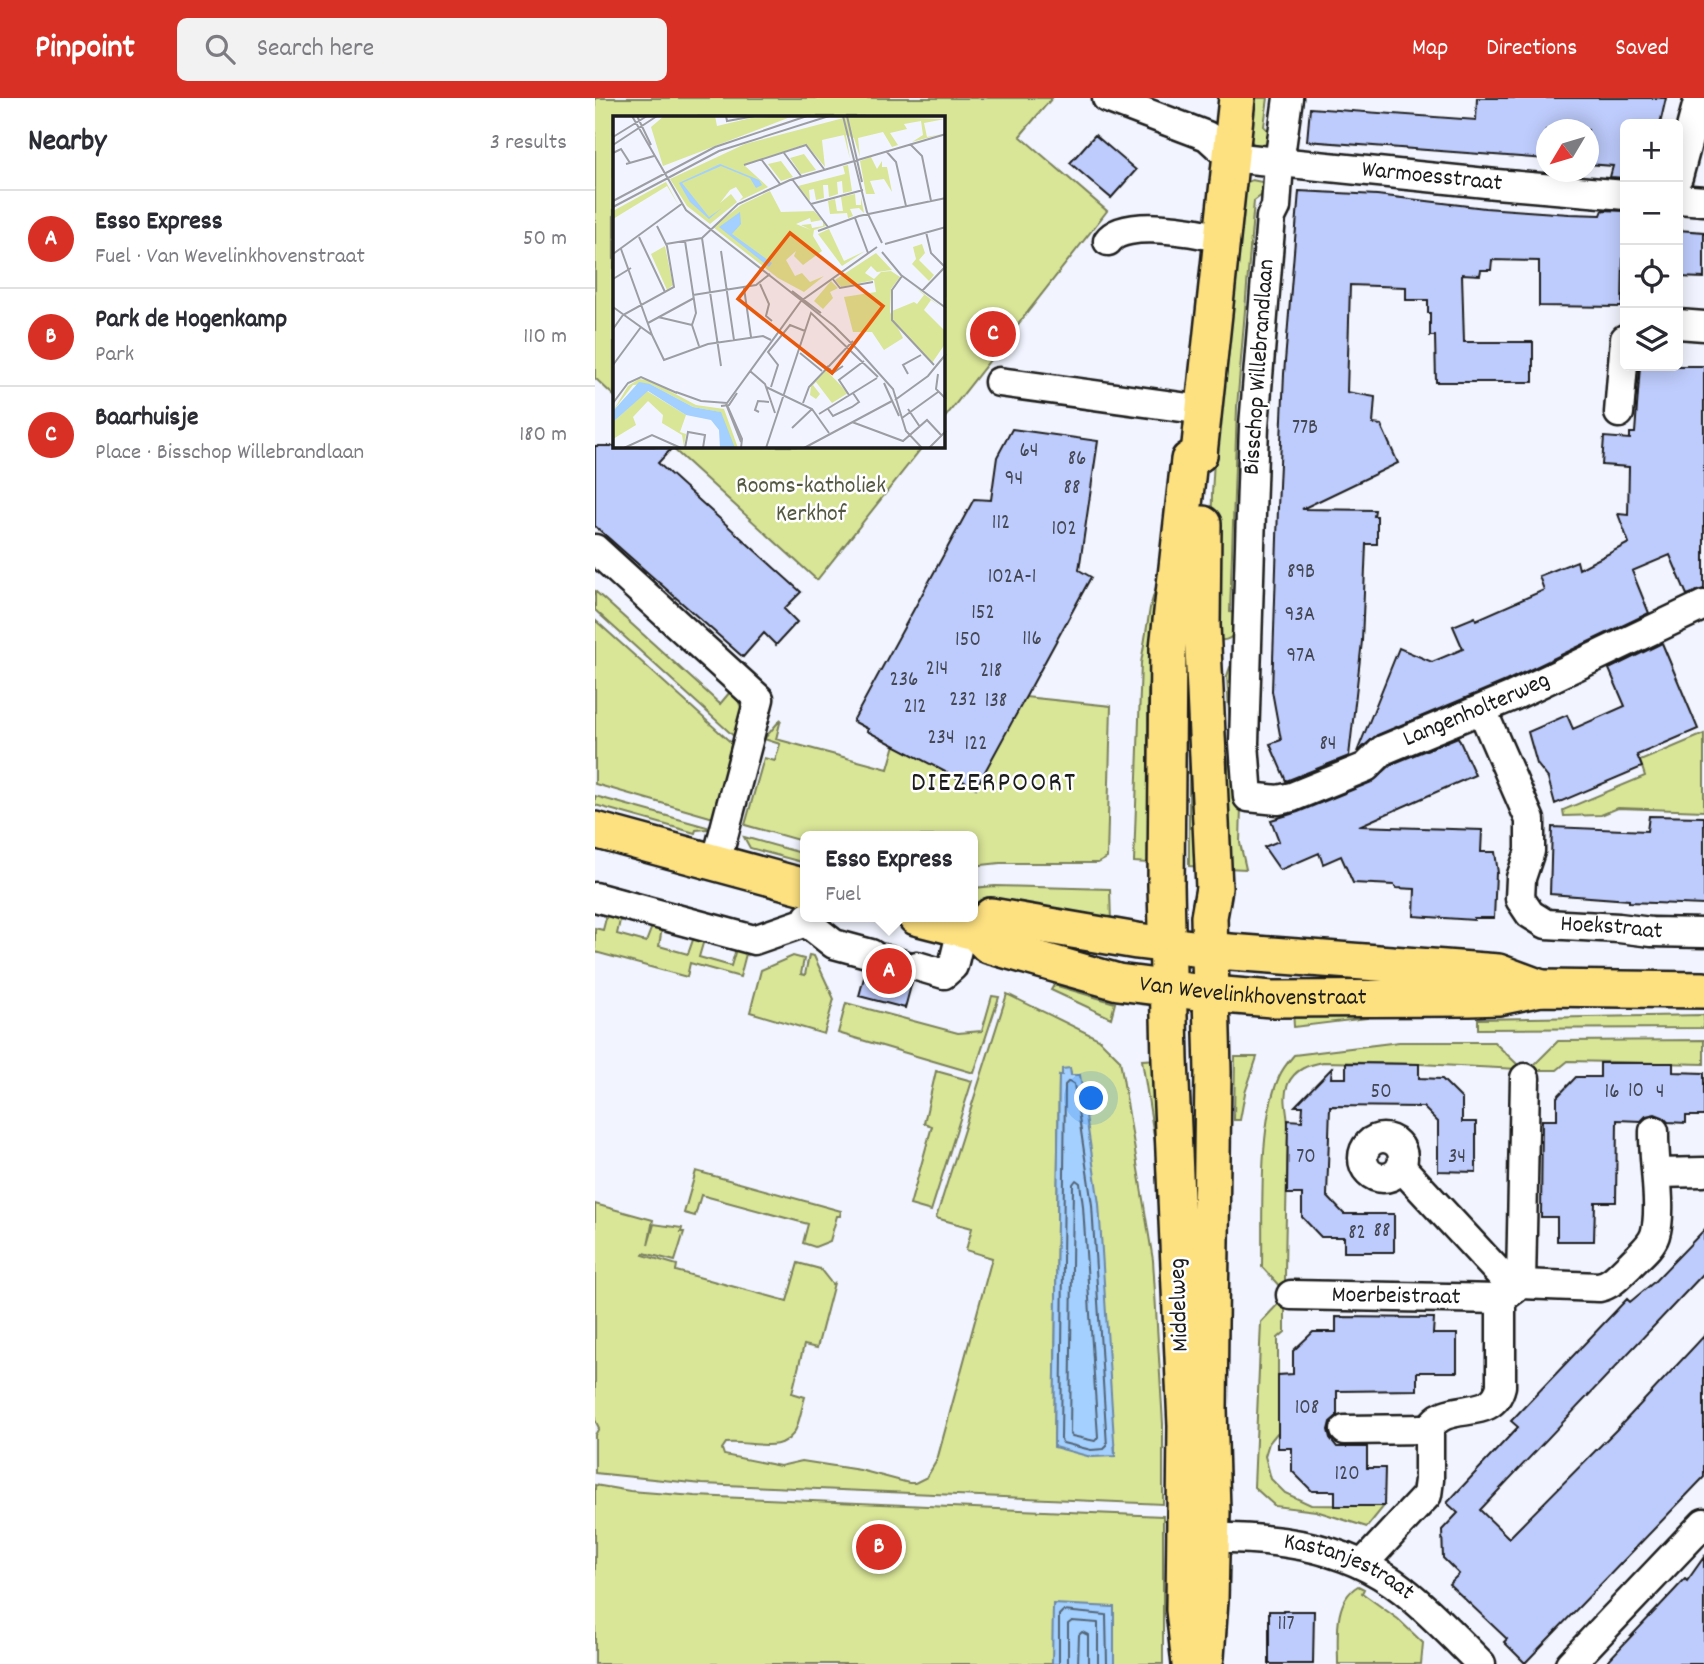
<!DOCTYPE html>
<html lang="en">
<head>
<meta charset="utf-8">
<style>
	:root { --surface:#fff; --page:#f2f2f3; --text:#2b2b33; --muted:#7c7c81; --line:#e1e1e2; --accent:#d93025 }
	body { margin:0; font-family:Dekko,sans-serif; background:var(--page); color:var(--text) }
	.controls { position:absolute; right:21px; top:21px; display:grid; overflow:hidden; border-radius:10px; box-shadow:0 4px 18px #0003 }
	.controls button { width:63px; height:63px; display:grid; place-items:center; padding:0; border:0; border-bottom:2px solid var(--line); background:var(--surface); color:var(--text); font:35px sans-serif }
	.compass { position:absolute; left:941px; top:21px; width:63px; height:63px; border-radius:50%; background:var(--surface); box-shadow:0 4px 18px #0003; rotate:232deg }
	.you { position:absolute; left:497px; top:1001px; width:24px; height:24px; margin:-18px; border:5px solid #fff; border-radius:50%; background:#1a73e8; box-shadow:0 0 0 10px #1a73e833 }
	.badge { display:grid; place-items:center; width:46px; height:46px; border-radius:50%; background:var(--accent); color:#fff; font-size:23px; font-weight:700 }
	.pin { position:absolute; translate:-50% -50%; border:4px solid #fff; box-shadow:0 2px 7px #0006 }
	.popup { position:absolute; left:205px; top:733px; width:178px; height:91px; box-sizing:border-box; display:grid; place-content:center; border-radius:10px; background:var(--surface); filter:drop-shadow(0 2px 5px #0005); font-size:23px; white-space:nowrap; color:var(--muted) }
	.popup b { font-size:26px; color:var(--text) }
	.popup::after { content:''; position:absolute; left:50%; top:100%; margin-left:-14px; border:14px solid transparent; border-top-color:var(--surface) }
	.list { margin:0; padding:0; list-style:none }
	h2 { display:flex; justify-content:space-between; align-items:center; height:91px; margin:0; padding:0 28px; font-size:30px }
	h2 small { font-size:23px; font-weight:400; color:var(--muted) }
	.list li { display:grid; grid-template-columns:46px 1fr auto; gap:21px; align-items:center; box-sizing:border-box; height:98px; padding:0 28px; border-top:2px solid var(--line) }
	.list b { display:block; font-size:26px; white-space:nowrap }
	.list p { margin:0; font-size:23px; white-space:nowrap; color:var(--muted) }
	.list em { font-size:23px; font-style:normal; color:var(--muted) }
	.icon { flex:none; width:38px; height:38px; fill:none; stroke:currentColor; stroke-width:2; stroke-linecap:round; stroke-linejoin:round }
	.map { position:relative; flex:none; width:1109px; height:1566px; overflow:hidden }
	header { display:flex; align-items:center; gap:42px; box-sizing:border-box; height:98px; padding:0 35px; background:var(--accent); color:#fff }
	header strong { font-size:33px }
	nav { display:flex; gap:38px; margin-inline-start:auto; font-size:24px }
	.search { width:490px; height:63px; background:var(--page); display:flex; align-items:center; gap:18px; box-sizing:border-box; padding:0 24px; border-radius:10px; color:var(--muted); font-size:26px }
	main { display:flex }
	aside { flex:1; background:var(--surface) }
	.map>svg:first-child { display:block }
</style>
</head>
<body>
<header>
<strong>Pinpoint</strong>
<div class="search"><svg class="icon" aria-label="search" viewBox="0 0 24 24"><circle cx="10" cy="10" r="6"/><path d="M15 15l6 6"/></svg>Search here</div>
<nav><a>Map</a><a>Directions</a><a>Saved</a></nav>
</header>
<main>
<aside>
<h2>Nearby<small>3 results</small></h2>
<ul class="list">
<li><span class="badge">A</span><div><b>Esso Express</b><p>Fuel · Van Wevelinkhovenstraat</p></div><em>50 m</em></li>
<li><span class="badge">B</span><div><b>Park de Hogenkamp</b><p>Park</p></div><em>110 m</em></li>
<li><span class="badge">C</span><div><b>Baarhuisje</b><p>Place · Bisschop Willebrandlaan</p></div><em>180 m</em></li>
</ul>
</aside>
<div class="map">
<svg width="1109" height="1566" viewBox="0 0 1109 1566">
	<rect width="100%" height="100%" fill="#f2f5ff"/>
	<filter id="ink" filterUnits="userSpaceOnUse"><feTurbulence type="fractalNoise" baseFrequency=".0143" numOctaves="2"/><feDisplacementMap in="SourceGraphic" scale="14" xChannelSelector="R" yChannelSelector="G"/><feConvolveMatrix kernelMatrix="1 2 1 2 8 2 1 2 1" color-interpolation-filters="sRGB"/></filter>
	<g filter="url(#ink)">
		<path fill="#d9e597" stroke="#7a805a" stroke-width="2" fill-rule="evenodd" d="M0,0H457L425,38L512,113L348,322V19H19V298L0,280Z
			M660,0H673L669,28L677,38L674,45L667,48L659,47L655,41Z
			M657,82L667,84L671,94L659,103L642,309L635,514L646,515C644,527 640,544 625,542L616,456L617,396L620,345L650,85Z
			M75,348H328L222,482Z
			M569,461L556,555L553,596V765L539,764L546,565L555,510Z
			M594,482L607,769L594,768V583L590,545Z
			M0,493L125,606L135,594C152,607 148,624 143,642L0,512Z
			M0,522L141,649L122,721L0,686Z
			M639,566L646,707L645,745L651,771L631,770L628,703L636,649L632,578L635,569Z
			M317,587L516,608L512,760L503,765H405L378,768V738H210V744L150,727L169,660L180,663L185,646L169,641L186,621L181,641L293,671Z
			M1109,636V713L1023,710L1006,717L969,718L968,712L1050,678L1045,663Z
			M0,698L112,729V731L101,732L100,735L0,707Z
			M149,739L210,756V765L155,750Z
			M400,788L515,791L516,825L378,804V790Z
			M12,816L26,818L22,836L51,844L58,826L67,830L64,848L93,856L99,839L109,842L104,859L136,868L141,851L152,852L145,879L95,865L92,879L0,854V830L8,832Z
			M214,857L219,858L239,901L229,936L155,914L166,872L198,858L209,861L206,876L210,877Z
			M459,887L520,905L516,920L456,892Z
			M412,896L504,941L525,962L558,1162L568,1326V1406L107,1386L0,1375V1337L4,1330L0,1322V1106L58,1122L53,1147L59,1126L87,1130L86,1134H89L80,1163L49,1155L48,1157L82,1167L81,1173L192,1203L203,1165L225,1171L237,1186L239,1185L222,1250L209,1247L197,1295L210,1299C207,1309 205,1321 201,1331C189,1358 154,1342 131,1345L127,1351L129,1357L185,1368L207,1363L265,1372L314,1385H320L332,1379L342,1362L397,1160L371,1152L377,1130L341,1120ZM475,971L476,977H485L459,1349L464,977L467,978Z
			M397,898L404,899L379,975L243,935L251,905L363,935L387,933Z
			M772,911L773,920L699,929L698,912Z
			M1109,917V930L883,931V921Z
			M1109,942V966L973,963L962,972H938L939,967L963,943Z
			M804,944H899L923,967V971L824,966L728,964C713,967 700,971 693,986C687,1000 693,1014 693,1029C692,1083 690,1137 690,1191H687L667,1169C668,1116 663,1026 684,979C687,971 693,964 699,957Z
			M640,959H662L650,995L645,1022H639Z
			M564,961L569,1044H560L547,962Z
			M341,973L377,983L336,1113L315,1107L337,1028L329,1025Z
			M101,1073L246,1113L245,1118H242L235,1143L220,1149L208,1145L213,1126L106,1097L100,1118L89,1115Z
			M685,1204H690V1234L683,1240V1334L674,1345L670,1358L676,1381L690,1395L716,1407L789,1408L772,1429L721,1413L680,1408L659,1389L666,1224Z
			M0,1387L35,1393L100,1398L568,1418V1566H0Z
			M763,1488L769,1491L767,1495L803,1521L828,1545L826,1566H743C743,1540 738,1503 763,1488Z"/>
		<path fill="#a3d0fe" stroke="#6d88a4" stroke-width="2" d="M475,970L476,977H485L504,1106L520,1358L496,1359L459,1349L464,977H467V971Z
			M458,1506L519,1509V1566H457Z"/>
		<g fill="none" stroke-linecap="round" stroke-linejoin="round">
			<path stroke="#526476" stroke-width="2" d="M474,983L479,986L497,1107L512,1348L509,1351L496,1352L468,1345L466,1342L470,987Z
				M481,1082L485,1085L488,1108L503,1339L500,1343L477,1338L475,1335L478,1086Z
				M464,1566V1517L468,1513L511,1517L512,1566
				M473,1566V1526L477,1523L503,1525V1566
				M483,1566L484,1537L487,1534L493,1537V1566"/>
		</g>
		<path fill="#beccfd" stroke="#1c1c1c" stroke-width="2" d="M882,0H1071L1065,26H1030V80L1015,79L1018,68L993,66V32H951V61L712,43L715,10L881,22Z
			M500,37L541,72L516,100L475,65Z
			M704,93L782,97L890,110L974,116L1006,117L1008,112L1030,113V156H1028L1027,209L944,208V163L897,162L896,172H886L885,177L867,176L869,244H938V284H841L840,238H835V215H833V202H811V189L755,187L752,294L780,299L778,326L786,327L803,365L707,411L780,412L779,418H782V446H771L767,543L754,658L691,683L675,646L686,642L677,593L683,410L689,276Z
			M1083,132L1109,134V180L1083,179Z
			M401,214L418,228L398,253L381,240Z
			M1045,268H1109V491L1092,497L1075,457L1037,473L1054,515L911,583L782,637L762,654L804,550L837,564L868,551L858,528L880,519L881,522L949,492L944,478L982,463L984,471L1034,445L1023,416L1033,417L1034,369L1007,367L1009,339L1035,341V335H1040Z
			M417,331L503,343L484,472L496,479L381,690L272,633L273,631L258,623L379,401L396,402L402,359Z
			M0,348H79L63,365L206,494L189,511L202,524L181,547L169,535L148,559L0,428Z
			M1067,545L1103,631L1042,657L1047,669L960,706L953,680L942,666L933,634L972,617L978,631L1030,608L1014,571Z
			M863,639L880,677L764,728L887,732L886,754H900L903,775H901L899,820H879V822L819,818L820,791L801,790L799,787L758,785L746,758L728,766L724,755L685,772L669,749L684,743L676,722L703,714L777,684L797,666Z
			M1054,718L1109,719V807L1034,804V802L955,796L957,729L1052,733Z
			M288,845L316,853L310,856L306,864V873L310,879L317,884L310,910L264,898L271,872H281L287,868L292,861V852Z
			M751,965L824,966V980L847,981L867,1001V1024H881V1074L843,1073V1024L828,1009L735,1008L732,1098L749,1116H799V1154H749V1139H726L707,1119V1096H692L693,1022L707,1023L708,1008H700L737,970L736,980H751Z
			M1005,965H1078V974L1109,975V1018H1091V1025L1073,1024L1068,1019L1060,1016L1051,1018L1046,1023L1022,1022L1021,1104H1000L999,1143H962V1119H946L947,1022H962V999L981,979H1005Z
			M1109,1132V1175L885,1412L914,1440L1026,1327L1109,1238V1379L930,1565L909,1544L912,1541L854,1486L864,1476L848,1460L847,1432L863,1415L852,1405L923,1329L916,1323L1032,1201L1035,1204L1059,1184Z
			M741,1219L839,1220L838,1236H862V1274H822V1292L742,1293V1318L735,1324L733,1332L735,1340L742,1349H772V1370H790L789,1408H740V1393H717L697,1373V1350H683V1277L698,1276V1253L718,1234H741Z
			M1109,1459V1566H1010L1090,1481L1092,1483Z
			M674,1513H719L718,1566H674Z"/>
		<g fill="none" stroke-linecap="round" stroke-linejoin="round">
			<path stroke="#d2d4dd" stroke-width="28" stroke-dasharray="28 14" stroke-linecap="butt" d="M276,856L322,868"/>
			<defs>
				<g id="minor">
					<path id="s1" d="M512,0L612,38L635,59L901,86L1030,97"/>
					<path id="s2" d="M693,0L684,65L681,109L676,119L659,328L656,415L649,645L653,699L683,702L697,699L771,669L788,652L918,598L1109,507"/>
					<path d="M1083,79L1104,0"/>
					<path d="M1083,101L1109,103"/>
					<path d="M513,143C529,120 602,134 626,140"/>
					<path d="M1083,226L1109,228"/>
					<path d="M404,284L608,312"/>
					<path d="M1024,315L1030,241"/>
					<path d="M0,451L164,601L121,765"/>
					<path id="s3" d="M887,612L935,722V753L926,780L925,801L935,816L951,826L1024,830L1056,834L1109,835"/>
					<path d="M0,799L159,842L211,824L213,819"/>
					<path d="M211,824L239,846L276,856"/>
					<path d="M322,868L349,876L358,868L367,831"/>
					<circle cx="788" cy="1060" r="20"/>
					<path d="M806,1069L919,1191"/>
					<path d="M1062,1075L1109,1074"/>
					<path d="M926,1186L930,980"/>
					<path id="s4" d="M696,1197L906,1201L926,1186L1004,1189C1018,1186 1025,1176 1035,1167C1043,1158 1056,1149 1060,1137C1068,1111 1058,1062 1059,1033"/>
					<path d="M750,1332L834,1331"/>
					<path id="s5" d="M598,1439C673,1440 746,1443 808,1492C836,1514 861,1541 886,1566"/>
					<path d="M768,1466L832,1397L834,1382V1331C851,1300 897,1326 906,1288V1201"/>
					<path d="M975,1566L1109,1425"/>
				</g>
				<g id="major">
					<path d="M604,356L642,0"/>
					<path d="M608,426L607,527L619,790L614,819L618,974L614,1311L617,1413L615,1502L611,1559"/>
					<path d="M0,732L210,789"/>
					<path id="s6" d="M321,819L380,834L393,847L523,884L617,896L677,901L875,900L904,899L946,890L1109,892"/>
					<path d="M380,834L396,818L542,843L622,853L903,874L946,890"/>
					<path d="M595,1566L589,1512L591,1328L575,962L571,787L573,550L594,362L604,356"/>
				</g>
			</defs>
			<use href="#minor" stroke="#1c1c1c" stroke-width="33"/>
			<use href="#major" stroke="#1c1c1c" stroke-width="40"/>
			<use href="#minor" stroke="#fff" stroke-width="28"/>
			<use href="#major" stroke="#fde080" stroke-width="35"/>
		</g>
	</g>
	<g text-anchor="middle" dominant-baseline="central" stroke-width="5" stroke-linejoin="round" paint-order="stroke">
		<g font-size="21" fill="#444854">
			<text x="710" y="331">77B</text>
			<text x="434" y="354">64</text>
			<text x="482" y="362">86</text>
			<text x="419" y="382">94</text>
			<text x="477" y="391">88</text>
			<text x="406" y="426">112</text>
			<text x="469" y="432">102</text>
			<text x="706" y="475">89B</text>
			<text x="417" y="480">102A-1</text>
			<text x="388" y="516">152</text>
			<text x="705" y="518">93A</text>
			<text x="437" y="542">116</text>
			<text x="373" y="543">150</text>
			<text x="706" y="559">97A</text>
			<text x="342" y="572">214</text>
			<text x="396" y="574">218</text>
			<text x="309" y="583">236</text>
			<text x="368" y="603">232</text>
			<text x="401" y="604">138</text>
			<text x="320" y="610">212</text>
			<text x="346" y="641">234</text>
			<text x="381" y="647">122</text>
			<text x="733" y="647">84</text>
			<text x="1041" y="994">10</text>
			<text x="786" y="995">50</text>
			<text x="1017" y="995">16</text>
			<text x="1065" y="995">4</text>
			<text x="711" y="1060">70</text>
			<text x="862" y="1060">34</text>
			<text x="787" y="1134">88</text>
			<text x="762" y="1136">82</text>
			<text x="712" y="1311">108</text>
			<text x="752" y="1377">120</text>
			<text x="691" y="1527">117</text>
		</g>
		<g font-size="24" fill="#1c1c1c" stroke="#fff">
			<text stroke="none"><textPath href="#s1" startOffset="341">Warmoesstraat</textPath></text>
			<text transform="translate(665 269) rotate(-86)">Bisschop Willebrandlaan</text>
			<text stroke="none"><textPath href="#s2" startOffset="952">Langenholterweg</textPath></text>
			<text stroke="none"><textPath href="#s3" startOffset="303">Hoekstraat</textPath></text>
			<text stroke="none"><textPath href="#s6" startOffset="350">Van Wevelinkhovenstraat</textPath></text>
			<text stroke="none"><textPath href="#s4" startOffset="105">Moerbeistraat</textPath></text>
			<text transform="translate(585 1207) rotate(-92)">Middelweg</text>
			<text stroke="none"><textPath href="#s5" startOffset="161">Kastanjestraat</textPath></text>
		</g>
		<g font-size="24" fill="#555841" stroke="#fff">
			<text x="216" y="389">Rooms-katholiek<tspan x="216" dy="28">Kerkhof</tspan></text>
		</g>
		<g font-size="28" letter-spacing="2" fill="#1c1c1c" stroke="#fff">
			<text x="399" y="687">DIEZERPOORT</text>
		</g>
	</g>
	<g transform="translate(18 18)">
		<rect width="332" height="332" fill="#f2f5ff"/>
		<path d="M51,0H102L104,10L138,2L180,0L50,50L38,11ZM238,0L332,3L311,7L314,21L329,18L299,26L310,19L308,5L291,8L294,13L277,17L285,29L279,31L270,16L245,22L247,41L241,22L233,19L237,43L231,19L209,24L212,51L193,28L131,49L155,71L126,85L130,81L123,71L117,74L107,87L118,78L124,86L97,108L74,90L57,63L132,28ZM191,38L203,54L188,58L177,42ZM258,41L264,53L269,45V51H274L279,76L271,63L257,65L262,78H253L247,45ZM168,45L180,61L168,65L155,48ZM235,49L239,75L230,77L229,65L224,66L225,78L216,81L215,69H210L211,82L203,84L201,73L196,74L197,85L185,70L232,58L230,50ZM53,66L66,90L54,70L0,103V95ZM157,75L168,96L201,95L209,104L198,106L197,102L183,108L198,114L188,109L198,108L199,112L210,110V105L213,110L201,114L200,120L209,135L190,149L181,140L183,135L173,144L182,160L189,157L197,166L211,160L191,176L165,162L100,111L128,89ZM242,78L243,89H248V81L251,97L246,92L237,93L240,100L235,102L234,97L217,98L215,85L222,83L224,95H230L228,81ZM216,113L231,145L252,135L229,150L205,118ZM309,128L312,137L306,144L321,159L316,165L299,148L303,143L300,131ZM52,130L60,169L54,174L38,138ZM263,137L279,154L264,156L258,150L252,157L261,163L268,156L278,155L287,161L278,173L277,196L290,222L271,234L259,216H240L231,181L263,176L261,164L228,171L222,164ZM218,165L225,172L217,176L220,182L210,193L201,185ZM302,171L328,191L318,184L311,194L332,215V228L319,247L280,205L279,195L301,186L304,188L311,179ZM213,254L235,277L219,287L203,266L200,269L207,278L203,283L197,279L198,270ZM26,263L36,264L83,289L111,293L125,332L120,331L107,296L80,291L37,268L20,269L0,295L15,270ZM34,275L73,299L67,316L73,318L71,331L69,319L49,307L50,299L35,285L20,301L23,309L0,323V306Z" fill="#d9e597"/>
		<path d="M107,48L146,64L149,69L143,72L137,62L108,50L69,67L96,101L109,92L96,103L77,86L66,67ZM127,96L128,108L119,118L159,147L156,151L106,111ZM26,266L37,268L80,291L108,296L122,332H107L106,314L98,304L73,299L35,275L0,306V295Z" fill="#a3d0fe"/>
		<path fill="none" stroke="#9c9ea4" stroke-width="2" d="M19,0L73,94L221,210M24,0L38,29M113,0L114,5L142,0M230,0L254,96L269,127M234,0L249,66M0,21L34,0M297,28L309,40L318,85M0,29L44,0M273,35L283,46L293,90M0,37L8,33L17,47M171,37L188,60M148,43L167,68M13,48L41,40M131,49L193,29L211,53M179,63L215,111M0,85L102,31L194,0M198,88L250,74M0,91L106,35L216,0M242,102L255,137M205,115L246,100L333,82M313,116L318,137L333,152M26,121L52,176M89,122L108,250M72,125L83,197L79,209L86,230M53,128L89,122L125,88L177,64L333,18M272,128L333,111M108,135L121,224M269,136L288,159L333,192M0,138L70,87M289,160L279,174V204L321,249M219,162L227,172L260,166M0,163L18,152M147,168L156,188L153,200L159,205M131,172L138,221M179,175L208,197M309,175L332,151M80,179L143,169L157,158M0,191L39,219L8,133M45,201L79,209M35,207L81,182M221,210L245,234M0,213L10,199L61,171L54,130L44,110M39,219L51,244L95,228L150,220L158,224M245,234L280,273L293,315L309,332M187,237L209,255M0,249L28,211M214,250L220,257L230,250M137,255L152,268L162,297M295,258L290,249L308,239M325,258L323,273L333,283M271,267L286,300M153,271L199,293L216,317M158,271L165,249L155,236L177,209L192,215M63,276L88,285L114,287L188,185L264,131M236,279L226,264L251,245M282,284L315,260L333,238M0,287L15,267L28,261L64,277M190,287L196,271L240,225M113,288L128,326M114,289L129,323L128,332M108,290L116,289L124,277M215,293L220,300L239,291L246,286L240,277M295,293L307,311M146,296L142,294L145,285L156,286M206,298L264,262M289,302L325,276M239,306L290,325L314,304L328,319M179,312L199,293M11,332L39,319L68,332M72,332L75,316L92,319L90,332M153,332L198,197L265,261M191,332L279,285M316,332L333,315"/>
		<path fill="#e8590c" fill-opacity="0.15" stroke="#e8590c" stroke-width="3.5" d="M177,117L270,190L219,257L125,183Z"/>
		<rect width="332" height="332" fill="none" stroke="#1c1c1c" stroke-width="3.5"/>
	</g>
</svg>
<div class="controls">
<button>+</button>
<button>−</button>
<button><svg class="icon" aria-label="locate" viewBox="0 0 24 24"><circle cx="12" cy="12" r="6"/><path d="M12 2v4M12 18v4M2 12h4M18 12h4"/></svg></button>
<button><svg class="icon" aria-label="layers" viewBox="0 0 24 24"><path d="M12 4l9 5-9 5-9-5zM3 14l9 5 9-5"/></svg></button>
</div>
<svg class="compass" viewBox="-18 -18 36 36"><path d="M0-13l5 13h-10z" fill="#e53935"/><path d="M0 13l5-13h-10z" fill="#7c7c81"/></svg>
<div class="you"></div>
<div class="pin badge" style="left:294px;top:873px">A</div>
<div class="popup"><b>Esso Express</b>Fuel</div>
<div class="pin badge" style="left:284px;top:1449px">B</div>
<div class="pin badge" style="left:398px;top:236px">C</div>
</div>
</main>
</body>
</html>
